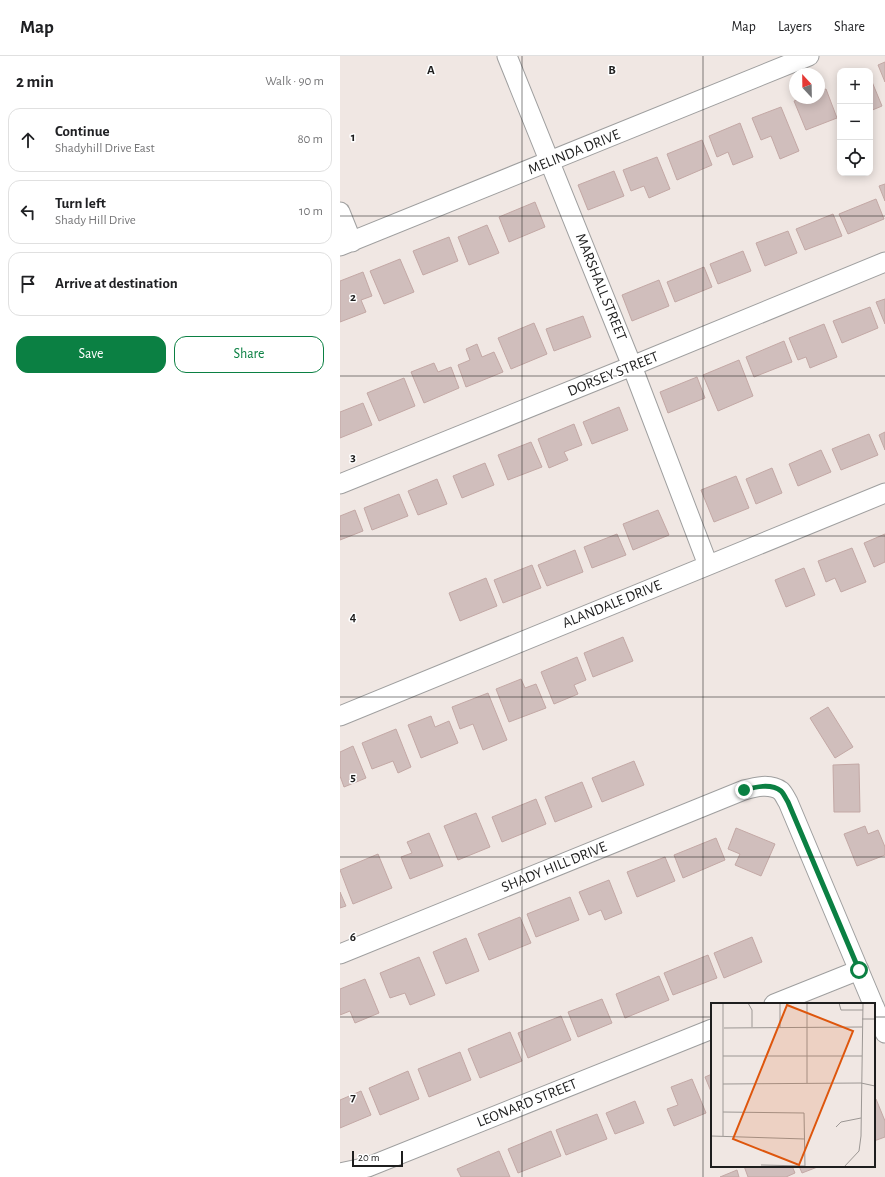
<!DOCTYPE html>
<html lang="en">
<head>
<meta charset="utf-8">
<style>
	:root { --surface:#fff; --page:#f2f2f2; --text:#202124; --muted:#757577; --line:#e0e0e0; --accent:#0b8043 }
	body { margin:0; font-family:"Alegreya Sans",sans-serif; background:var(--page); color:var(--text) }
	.controls { position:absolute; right:12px; top:12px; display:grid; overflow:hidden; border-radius:8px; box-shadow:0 2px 10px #0003 }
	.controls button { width:36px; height:36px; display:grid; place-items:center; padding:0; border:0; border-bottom:1px solid var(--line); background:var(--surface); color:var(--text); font:20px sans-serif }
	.compass { position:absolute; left:449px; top:12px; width:36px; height:36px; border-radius:50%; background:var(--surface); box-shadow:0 2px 10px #0003; rotate:338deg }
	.scale { position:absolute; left:12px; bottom:10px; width:51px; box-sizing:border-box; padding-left:4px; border:2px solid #1e1e1e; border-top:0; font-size:11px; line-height:14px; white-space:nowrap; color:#1e1e1e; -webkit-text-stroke:3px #fff; paint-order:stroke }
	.stop { position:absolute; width:12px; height:12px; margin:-9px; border:3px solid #0b8043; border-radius:50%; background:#fff }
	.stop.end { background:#0b8043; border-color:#fff; box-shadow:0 1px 4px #0008 }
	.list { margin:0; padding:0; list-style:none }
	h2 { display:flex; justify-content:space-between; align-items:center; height:52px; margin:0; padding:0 16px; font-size:17px }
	h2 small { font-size:13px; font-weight:400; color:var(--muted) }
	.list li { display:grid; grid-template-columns:26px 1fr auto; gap:12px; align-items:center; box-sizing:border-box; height:64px; margin:0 8px 8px; padding:0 8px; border:1px solid var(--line); border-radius:12px }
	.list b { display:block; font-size:15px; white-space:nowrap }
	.list p { margin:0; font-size:13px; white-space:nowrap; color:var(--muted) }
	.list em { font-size:13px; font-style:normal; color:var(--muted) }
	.actions { display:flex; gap:8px; padding:12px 16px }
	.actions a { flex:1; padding:9px 0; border:1px solid var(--accent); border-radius:12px; text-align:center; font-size:14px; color:var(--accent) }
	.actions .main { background:var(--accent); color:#fff }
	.icon { flex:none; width:22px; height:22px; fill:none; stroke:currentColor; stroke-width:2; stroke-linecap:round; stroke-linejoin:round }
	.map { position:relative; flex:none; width:545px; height:1121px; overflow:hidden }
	header { display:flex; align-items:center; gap:24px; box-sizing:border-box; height:56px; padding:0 20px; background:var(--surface); border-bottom:1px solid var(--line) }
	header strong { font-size:19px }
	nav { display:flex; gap:22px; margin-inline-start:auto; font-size:14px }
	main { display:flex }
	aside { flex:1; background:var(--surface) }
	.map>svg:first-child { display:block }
</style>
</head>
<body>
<header>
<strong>Map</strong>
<nav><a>Map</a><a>Layers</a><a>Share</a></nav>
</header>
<main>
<aside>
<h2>2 min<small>Walk · 90 m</small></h2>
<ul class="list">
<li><svg class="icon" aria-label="ahead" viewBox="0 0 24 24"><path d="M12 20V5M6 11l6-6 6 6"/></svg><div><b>Continue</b><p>Shadyhill Drive East</p></div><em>80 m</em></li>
<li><svg class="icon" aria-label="left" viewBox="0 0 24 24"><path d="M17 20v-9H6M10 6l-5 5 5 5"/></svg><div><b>Turn left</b><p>Shady Hill Drive</p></div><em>10 m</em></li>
<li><svg class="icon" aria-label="arrive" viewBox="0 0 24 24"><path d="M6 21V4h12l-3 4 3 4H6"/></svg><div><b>Arrive at destination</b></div></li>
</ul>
<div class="actions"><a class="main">Save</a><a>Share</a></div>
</aside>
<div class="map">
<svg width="545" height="1121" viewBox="0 0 545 1121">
	<rect width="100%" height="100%" fill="#f0e7e3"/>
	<path fill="#d0bebc" stroke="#c3a8a5" d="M545,6V26L538,9Z
		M530,21L542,50L530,55Z
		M486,33L497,62L466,74L454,45L462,42H479V35Z
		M441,51L459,95L440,103L431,80L421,84L412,62Z
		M400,67L413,101L393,109L388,96L377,101L369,80Z
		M362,84L372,109L337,124L327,98Z
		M317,101L330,133L309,142L304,130L291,135L283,114Z
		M274,115L284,140L248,154L238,129Z
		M545,128V145L539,130Z
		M536,143L544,163L508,178L499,158Z
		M195,146L205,171L169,186L159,161Z
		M493,158L502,180L465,194L456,173Z
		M147,169L159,197L129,209L118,181Z
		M448,175L457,197L425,210L416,187Z
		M109,181L118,205L83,219L73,195Z
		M403,195L411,215L378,228L370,208Z
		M60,203L74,236L44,248L30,215Z
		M364,211L372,231L335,246L327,226Z
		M23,216L32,240L21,244L26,256L0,266V225Z
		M319,224L329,250L292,265L282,239Z
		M545,243V268L536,246Z
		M530,251L538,272L502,287L493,265Z
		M243,260L251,281L214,295L206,273Z
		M194,267L207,298L171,313L158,282Z
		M484,268L497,301L470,312L466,301L458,304L449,282Z
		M444,285L452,306L414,321L406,301Z
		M137,288L142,301L154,296L163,316L126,331L118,309L130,304L126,293Z
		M399,304L413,340L378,355L363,319Z
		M94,307L98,316L111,311L119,332L84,347L71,316Z
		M357,321L365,342L328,357L320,336Z
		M64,322L75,350L39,365L27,337Z
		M23,347L32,369L0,382V356Z
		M279,351L288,374L252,388L243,366Z
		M234,368L242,389L224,396L228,404L209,412L198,383Z
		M545,376V394L539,379Z
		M529,378L538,399L501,414L492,393Z
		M191,386L202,411L168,424L158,399Z
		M481,394L491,416L458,430L449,408Z
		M145,407L154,429L122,442L113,420Z
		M432,412L442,437L416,448L406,423Z
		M396,420L409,452L374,466L361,434Z
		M97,423L107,448L78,459L68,435Z
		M59,438L68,460L32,474L24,452Z
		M15,454L23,475L0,484V460Z
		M318,454L329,479L293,494L283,468Z
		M277,478L286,499L252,512L244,491Z
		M545,478V506L534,511L524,487Z
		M512,492L526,526L501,536L495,522L486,526L478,505Z
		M235,494L243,516L207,530L198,509Z
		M192,509L201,532L163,547L154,524Z
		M464,512L475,539L446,551L435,524Z
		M146,522L157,550L120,565L109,537Z
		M283,581L293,605L253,621L244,597Z
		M237,601L246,624L234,629L238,638L214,648L201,616Z
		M181,623L185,632L196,628L206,652L169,666L156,633Z
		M148,637L167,684L143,694L133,668L120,673L112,651Z
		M488,651L513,691L495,702L470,662Z
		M91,660L95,671L109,665L118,687L81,702L68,669Z
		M56,673L71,711L58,717L53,705L32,713L22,687Z
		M13,690L26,722L4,731L0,720V696Z
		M294,705L304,729L262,746L252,722Z
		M519,708L520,756H494L493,709Z
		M242,726L252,751L215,766L205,741Z
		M196,743L206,768L162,786L152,761Z
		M136,757L150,791L118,804L104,770Z
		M525,770L528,778L538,774L545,791V799L517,810L504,778Z
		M396,772L435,788L421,820L395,809L400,798L388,793Z
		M89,777L103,810L70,823L61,801L72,797L67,786Z
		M376,782L385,804L343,822L334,799Z
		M38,798L52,832L13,848L0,814Z
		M325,801L335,825L297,841L287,816Z
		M269,824L282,857L265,864L261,854L249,859L239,836Z
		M0,836L6,850L0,852Z
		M230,841L239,864L196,881L187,858Z
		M180,861L191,887L149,904L138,878Z
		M412,881L422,906L384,922L374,897Z
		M126,882L139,915L106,928L93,896Z
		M368,899L377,922L333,939L324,917Z
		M79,901L95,939L70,949L65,937L50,942L40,917Z
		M319,920L329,944L285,962L276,938Z
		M25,923L39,957L15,967L10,955L0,959V933Z
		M262,943L272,967L238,981L228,956Z
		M221,960L231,984L188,1002L178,977Z
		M170,976L182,1005L140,1022L128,993Z
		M120,996L131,1024L89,1041L78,1013Z
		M68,1015L79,1043L40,1059L29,1032Z
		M372,1018V1038L365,1021Z
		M352,1023L366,1057L334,1070L327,1053L338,1049L331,1031Z
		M21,1035L31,1059L0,1072V1044Z
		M536,1043L545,1065V1081L534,1085V1044Z
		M295,1045L304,1067L275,1078L266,1057Z
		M257,1058L267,1083L226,1099L216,1074Z
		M211,1075L221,1100L178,1117L168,1093Z
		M159,1095L170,1121H121L117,1113Z
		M404,1110H452L455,1117L446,1121H408Z
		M459,1110H480L462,1117Z
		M397,1114L399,1121H380Z"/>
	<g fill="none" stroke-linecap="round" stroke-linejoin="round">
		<defs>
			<path id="street" d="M167,0L292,310L368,509
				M0,156L12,186
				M0,190L469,0
				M0,428L292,310L545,206
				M0,660L545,437
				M0,898L404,734C415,731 430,727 441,735C444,738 446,743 448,746L533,948
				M434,948L519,914
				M534,950L545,977
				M0,1117L28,1111L372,973"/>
		</defs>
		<use href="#street" stroke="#9f9f9f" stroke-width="21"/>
		<use href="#street" stroke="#fff" stroke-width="19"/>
	</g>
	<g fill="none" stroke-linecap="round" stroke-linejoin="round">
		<path stroke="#0b8043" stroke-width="5" d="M404,734C415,731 431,727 441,735C444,738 446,743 448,746L519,914"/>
	</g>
	<path fill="none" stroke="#1e1e1e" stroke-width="1" stroke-opacity="0.55" d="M182,0V1121M363,0V1121M0,160H545M0,320H545M0,480H545M0,641H545M0,801H545M0,961H372M534,961H545"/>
	<g text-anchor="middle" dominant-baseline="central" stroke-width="3" stroke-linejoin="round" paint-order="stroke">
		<g font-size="15" fill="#1e1e1e" stroke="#fff">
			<text transform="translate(234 96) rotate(-22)">MELINDA DRIVE</text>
			<text transform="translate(261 231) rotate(68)">MARSHALL STREET</text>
			<text transform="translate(273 318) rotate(-22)">DORSEY STREET</text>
			<text transform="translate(272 548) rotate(-22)">ALANDALE DRIVE</text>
			<text transform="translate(214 811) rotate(-22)">SHADY HILL DRIVE</text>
			<text transform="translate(187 1047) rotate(-22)">LEONARD STREET</text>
		</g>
	</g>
	<g transform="translate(371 947)">
		<rect width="164" height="164" fill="#f0e7e3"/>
		<path fill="none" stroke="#9c9794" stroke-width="1" d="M37,0L41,7V24M128,0L130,7H152M151,16H164M13,25L151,24M69,25V0M12,53H151M96,80V0M12,81L150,80L164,83M12,109L93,110L94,164M125,124L130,119L150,115M0,133L94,136M12,133V0M50,162L94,163M133,164L148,148L150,133L152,0"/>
		<path fill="#de560d" fill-opacity="0.15" stroke="#de560d" stroke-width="2" d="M76,2L142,28L88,162L22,136Z"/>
		<rect width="164" height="164" fill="none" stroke="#1e1e1e" stroke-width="2"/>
	</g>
	<g font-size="13" text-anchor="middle" font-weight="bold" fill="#1e1e1e" stroke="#fff" stroke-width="3" stroke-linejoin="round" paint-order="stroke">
		<text x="91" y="18">A</text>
		<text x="272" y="18">B</text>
		<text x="13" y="85">1</text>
		<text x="13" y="245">2</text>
		<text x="13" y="405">3</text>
		<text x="13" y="565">4</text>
		<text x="13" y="725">5</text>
		<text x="13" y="885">6</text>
		<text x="13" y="1045">7</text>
	</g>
</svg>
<div class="controls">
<button>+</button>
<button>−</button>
<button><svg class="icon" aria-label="locate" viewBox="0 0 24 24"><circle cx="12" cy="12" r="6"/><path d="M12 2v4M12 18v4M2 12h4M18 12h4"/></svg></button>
</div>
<svg class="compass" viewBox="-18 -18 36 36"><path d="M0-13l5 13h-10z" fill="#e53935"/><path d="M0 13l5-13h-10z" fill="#757577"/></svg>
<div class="scale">20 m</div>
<div class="stop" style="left:519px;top:914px"></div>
<div class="stop end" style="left:404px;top:734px"></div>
</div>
</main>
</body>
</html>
